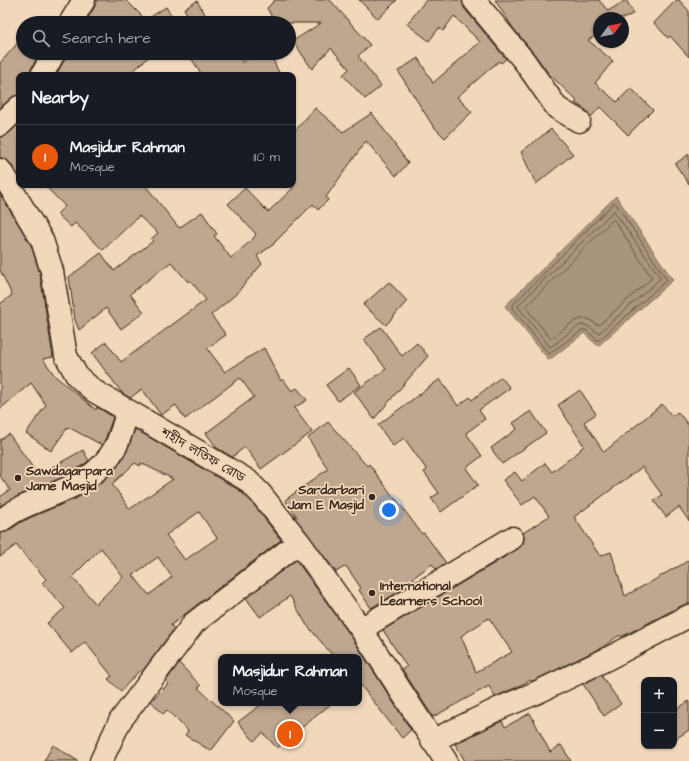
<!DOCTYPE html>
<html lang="en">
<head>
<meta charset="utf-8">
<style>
	:root { --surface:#171b24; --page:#242831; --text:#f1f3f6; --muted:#9ea1a6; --line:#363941; --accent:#ea580c }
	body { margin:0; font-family:"Architects Daughter","Noto Sans Bengali",sans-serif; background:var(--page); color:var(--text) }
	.controls { position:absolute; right:12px; bottom:12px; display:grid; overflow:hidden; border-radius:8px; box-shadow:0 1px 3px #0004 }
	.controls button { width:36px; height:36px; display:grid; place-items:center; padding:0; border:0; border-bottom:1px solid var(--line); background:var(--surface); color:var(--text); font:20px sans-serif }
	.compass { position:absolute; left:593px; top:12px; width:36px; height:36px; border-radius:50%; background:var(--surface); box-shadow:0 1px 3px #0004; rotate:57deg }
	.you { position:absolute; left:389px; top:510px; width:14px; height:14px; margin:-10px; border:3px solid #fff; border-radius:50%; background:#1a73e8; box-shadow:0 0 0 6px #1a73e833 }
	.badge { display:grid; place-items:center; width:26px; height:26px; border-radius:50%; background:var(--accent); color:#fff; font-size:13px; font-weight:700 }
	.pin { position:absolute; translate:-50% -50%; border:2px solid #fff; box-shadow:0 1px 4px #0006 }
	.popup { position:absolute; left:218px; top:654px; width:144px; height:52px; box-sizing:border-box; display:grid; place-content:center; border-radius:8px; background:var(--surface); filter:drop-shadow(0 1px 3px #0005); font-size:13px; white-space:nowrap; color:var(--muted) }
	.popup b { font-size:15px; color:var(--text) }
	.popup::after { content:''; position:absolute; left:50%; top:100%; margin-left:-8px; border:8px solid transparent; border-top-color:var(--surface) }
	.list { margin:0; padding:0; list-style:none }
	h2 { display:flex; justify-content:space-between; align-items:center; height:52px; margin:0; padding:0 16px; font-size:17px }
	h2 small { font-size:13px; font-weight:400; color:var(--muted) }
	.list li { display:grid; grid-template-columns:26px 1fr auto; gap:12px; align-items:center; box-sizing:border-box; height:64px; padding:0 16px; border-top:1px solid var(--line) }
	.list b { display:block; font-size:15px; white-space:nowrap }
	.list p { margin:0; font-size:13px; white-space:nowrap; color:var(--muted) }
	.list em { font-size:13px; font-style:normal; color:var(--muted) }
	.icon { flex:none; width:22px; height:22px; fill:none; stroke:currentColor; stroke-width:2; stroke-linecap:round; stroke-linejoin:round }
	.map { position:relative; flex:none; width:689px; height:761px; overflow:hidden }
	.search { position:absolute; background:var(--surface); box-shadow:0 1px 3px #0004; left:16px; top:16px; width:280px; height:44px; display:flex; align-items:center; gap:10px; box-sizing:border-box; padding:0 14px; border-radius:22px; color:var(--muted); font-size:15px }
	.panel { position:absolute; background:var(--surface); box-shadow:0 1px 3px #0004; left:16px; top:72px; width:280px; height:116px; border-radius:8px }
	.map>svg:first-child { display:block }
</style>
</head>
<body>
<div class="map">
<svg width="689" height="761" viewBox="0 0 689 761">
	<rect width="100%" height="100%" fill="#f2d8ba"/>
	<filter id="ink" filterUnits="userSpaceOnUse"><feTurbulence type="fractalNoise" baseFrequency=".025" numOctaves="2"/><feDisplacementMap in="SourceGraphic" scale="8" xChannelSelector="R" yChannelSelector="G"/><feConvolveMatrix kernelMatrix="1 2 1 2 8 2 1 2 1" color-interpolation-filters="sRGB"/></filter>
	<g filter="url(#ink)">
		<path fill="#a9947c" stroke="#7d6a56" d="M616,196L673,280L598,346L584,333L549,360L505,306Z"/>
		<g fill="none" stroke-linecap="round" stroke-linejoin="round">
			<path stroke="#675444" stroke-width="1" d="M614,203L616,204L667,280L599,340H597L586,330H582L549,354L512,308V306Z
				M614,211L660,277V279L599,333C594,332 591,326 585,325C575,323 560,343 550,347L519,308L518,306Z
				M613,220L615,221L652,278L599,325C595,324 592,321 588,319C575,316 562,331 552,338H550L527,309L526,307Z"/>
		</g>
		<path fill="#bfa78f" stroke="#3b2a1e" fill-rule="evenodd" d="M96,0H126L146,20L166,7L176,23H85L95,6Z
			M275,0H330L370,45L358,56L381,86L365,99L343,75L349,69L331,48L312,69L293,41L321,23H275L267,8Z
			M359,0H397L378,19Z
			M426,0H462L464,8L506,59L501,63L499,61L457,97L472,112L445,138L433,126L398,71L418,58L433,83L480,42L454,16L443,31L439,28L429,41L407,24Z
			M495,0H599L608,11L626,0L634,13L625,18H599V34L588,40L613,61L595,83L617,102L631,88L653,110L628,135L600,107L591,117L586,110L575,103L577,101L548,73L535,55L513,28Z
			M676,0H679L689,11V57L670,36L668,38L654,23Z
			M197,1L206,16L196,23H193L184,9Z
			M23,37V53H40L31,69L30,75H19V95L11,98L0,108V63Z
			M66,53H153L129,75H56L65,59Z
			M188,53H236L243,63L253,53H270L280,75H202Z
			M315,108L343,132L372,113L408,163L396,176L366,141L326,197L328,200L318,210L313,204L274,243V244L257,256L262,264L235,295L211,315L226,335L207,348L225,372L264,348L281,381L283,379L292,391L297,388L307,400L294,408L312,432L261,469L245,447L232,457L217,448L206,433L254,397L240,378L185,419L176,405L161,415L142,389L130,398L122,393L92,353L106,342L121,362L206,300L190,280L188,282L171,262L130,294L144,312L121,329L106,308L79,330L75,320L69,277L101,253L114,271L153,241L151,239L158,233L139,216L103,250L75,223L71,227L57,214L65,206L44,185H145L179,228L202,212L217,234L214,236L231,258L254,238V237L256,234L228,204L245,188L268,212L293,188V133Z
			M19,124V176L10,163L6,159L0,158V137L8,134Z
			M551,129L573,154L536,184L521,152Z
			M689,154V184L675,164Z
			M0,194L31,245L40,274L53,357L43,359L55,376L96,410L97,407L113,417L106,437L102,445L68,427L51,451L26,433L46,405L31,383L0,409V304L12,295L0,270Z
			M389,282L407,301L386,325L363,305Z
			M381,327L402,356L417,343L428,356L374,419L354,392L386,369L364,339Z
			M349,368L361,385L338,401L326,385Z
			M501,377L510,388L479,410L485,419L466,433L482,456L466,468L478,485L441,512L431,498L439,493L424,472L427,470L404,438L393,446L378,425L440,379L458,406L470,397L472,400Z
			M580,390L596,414L584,422L604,452L662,404L672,416L678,412L689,426V521L679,507L666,517L654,501L662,495L642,467L574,517L600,556L611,552L625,596L645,585H646L676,567V568L689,560V604L683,605L623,636H618L603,647L533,681H531L530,680L517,687L495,697L489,686L433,717L402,669L407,667L383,630L518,549L523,544L524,538L523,533L549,516L535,496L522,505L503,480L515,472L522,481L545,463L552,472L581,450L580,449L584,446L558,405ZM489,618L512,652L476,672L461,636Z
			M531,411L546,433L502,464L491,448L517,429L513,423Z
			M328,422L367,466L369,464L395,499H396L422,534L424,533L446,563L436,569L432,564L413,578L416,582L371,608L359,590L361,588L346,566L336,572L292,514L297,517L285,500L328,469L308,438Z
			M135,429L239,490L251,501L281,540L171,625L174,629L141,673L139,671L121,691L108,679L112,676L85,642L72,653L47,623L65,608L42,583L46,579L16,545L0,557V533L7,532L21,522L34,516L77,498L103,481L116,469L126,453ZM135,463L140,466L141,463L173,479L130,509L112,484ZM199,512L217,538L185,560L166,535ZM101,548L123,577L96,604L72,577ZM158,557L172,577L149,595L133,575Z
			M9,434L36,472L35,474L37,473L38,475L83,450L89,461L77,469L66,476L24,493L0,506V497L10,490L0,476V440Z
			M296,560L351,636L411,730L402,738L359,683V657H334L306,624L290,596L260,617L246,598Z
			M179,663L201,686L198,688L234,721L211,751L185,735L188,731L167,710L163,714L151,701L168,684L166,681Z
			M601,675L621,704L604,716L583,684Z
			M689,701V730L674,740V711Z
			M263,703H332L277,748L263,733L254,741L238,722Z
			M530,713L550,752L561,745L571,761H465L455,744L502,721L505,727Z
			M53,745L78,761H44Z"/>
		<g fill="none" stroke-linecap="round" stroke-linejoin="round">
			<defs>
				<path id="minor" d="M474,0L525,62L557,108L579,121
					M70,23L84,0
					M42,75L54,53
					M0,125L19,107
					M0,170L42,240L52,271L66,356L77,376L94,391L247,480L260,493L299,542L361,629L446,761
					M0,521C5,518 10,514 15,511C53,491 93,488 116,446C121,435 124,422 128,411
					M361,629L512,538
					M432,741L500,708L538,692L609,658L689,616
					M101,761L120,721L194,623L299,542"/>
			</defs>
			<use href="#minor" stroke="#3b2a1e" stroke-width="25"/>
			<use href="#minor" stroke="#f2d8ba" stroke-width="22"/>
		</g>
	</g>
	<g fill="#3b2a1e" stroke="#f2d8ba" stroke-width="1.5">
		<circle cx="18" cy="478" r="4"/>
		<circle cx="372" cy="497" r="4"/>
		<circle cx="372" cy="593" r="4"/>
	</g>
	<g text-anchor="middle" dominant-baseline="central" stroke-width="3.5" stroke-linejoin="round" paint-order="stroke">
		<g font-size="13" fill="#3b2a1e" stroke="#f2d8ba">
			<text transform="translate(203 455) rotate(30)">শহীদ লতিফ রোড</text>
		</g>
		<g font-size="13" font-weight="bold" fill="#3b2a1e" stroke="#f2d8ba" text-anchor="start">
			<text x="26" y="471">Sawdagarpara<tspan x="26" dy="15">Jame Masjid</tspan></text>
			<text x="364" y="490" text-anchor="end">Sardarbari<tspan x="364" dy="15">Jam E Masjid</tspan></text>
			<text x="380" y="586">International<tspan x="380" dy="15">Learners School</tspan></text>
		</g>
	</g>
</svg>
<div class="controls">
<button>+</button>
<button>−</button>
</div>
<svg class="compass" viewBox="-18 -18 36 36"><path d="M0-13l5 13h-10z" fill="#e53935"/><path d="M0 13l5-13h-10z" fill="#9ea1a6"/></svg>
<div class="you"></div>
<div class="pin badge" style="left:290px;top:734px">1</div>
<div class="popup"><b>Masjidur Rahman</b>Mosque</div>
<div class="search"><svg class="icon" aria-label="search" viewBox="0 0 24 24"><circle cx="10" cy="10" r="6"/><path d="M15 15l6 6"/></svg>Search here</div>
<section class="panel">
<h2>Nearby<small></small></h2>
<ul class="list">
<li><span class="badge">1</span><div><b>Masjidur Rahman</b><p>Mosque</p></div><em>110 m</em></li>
</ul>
</section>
</div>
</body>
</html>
